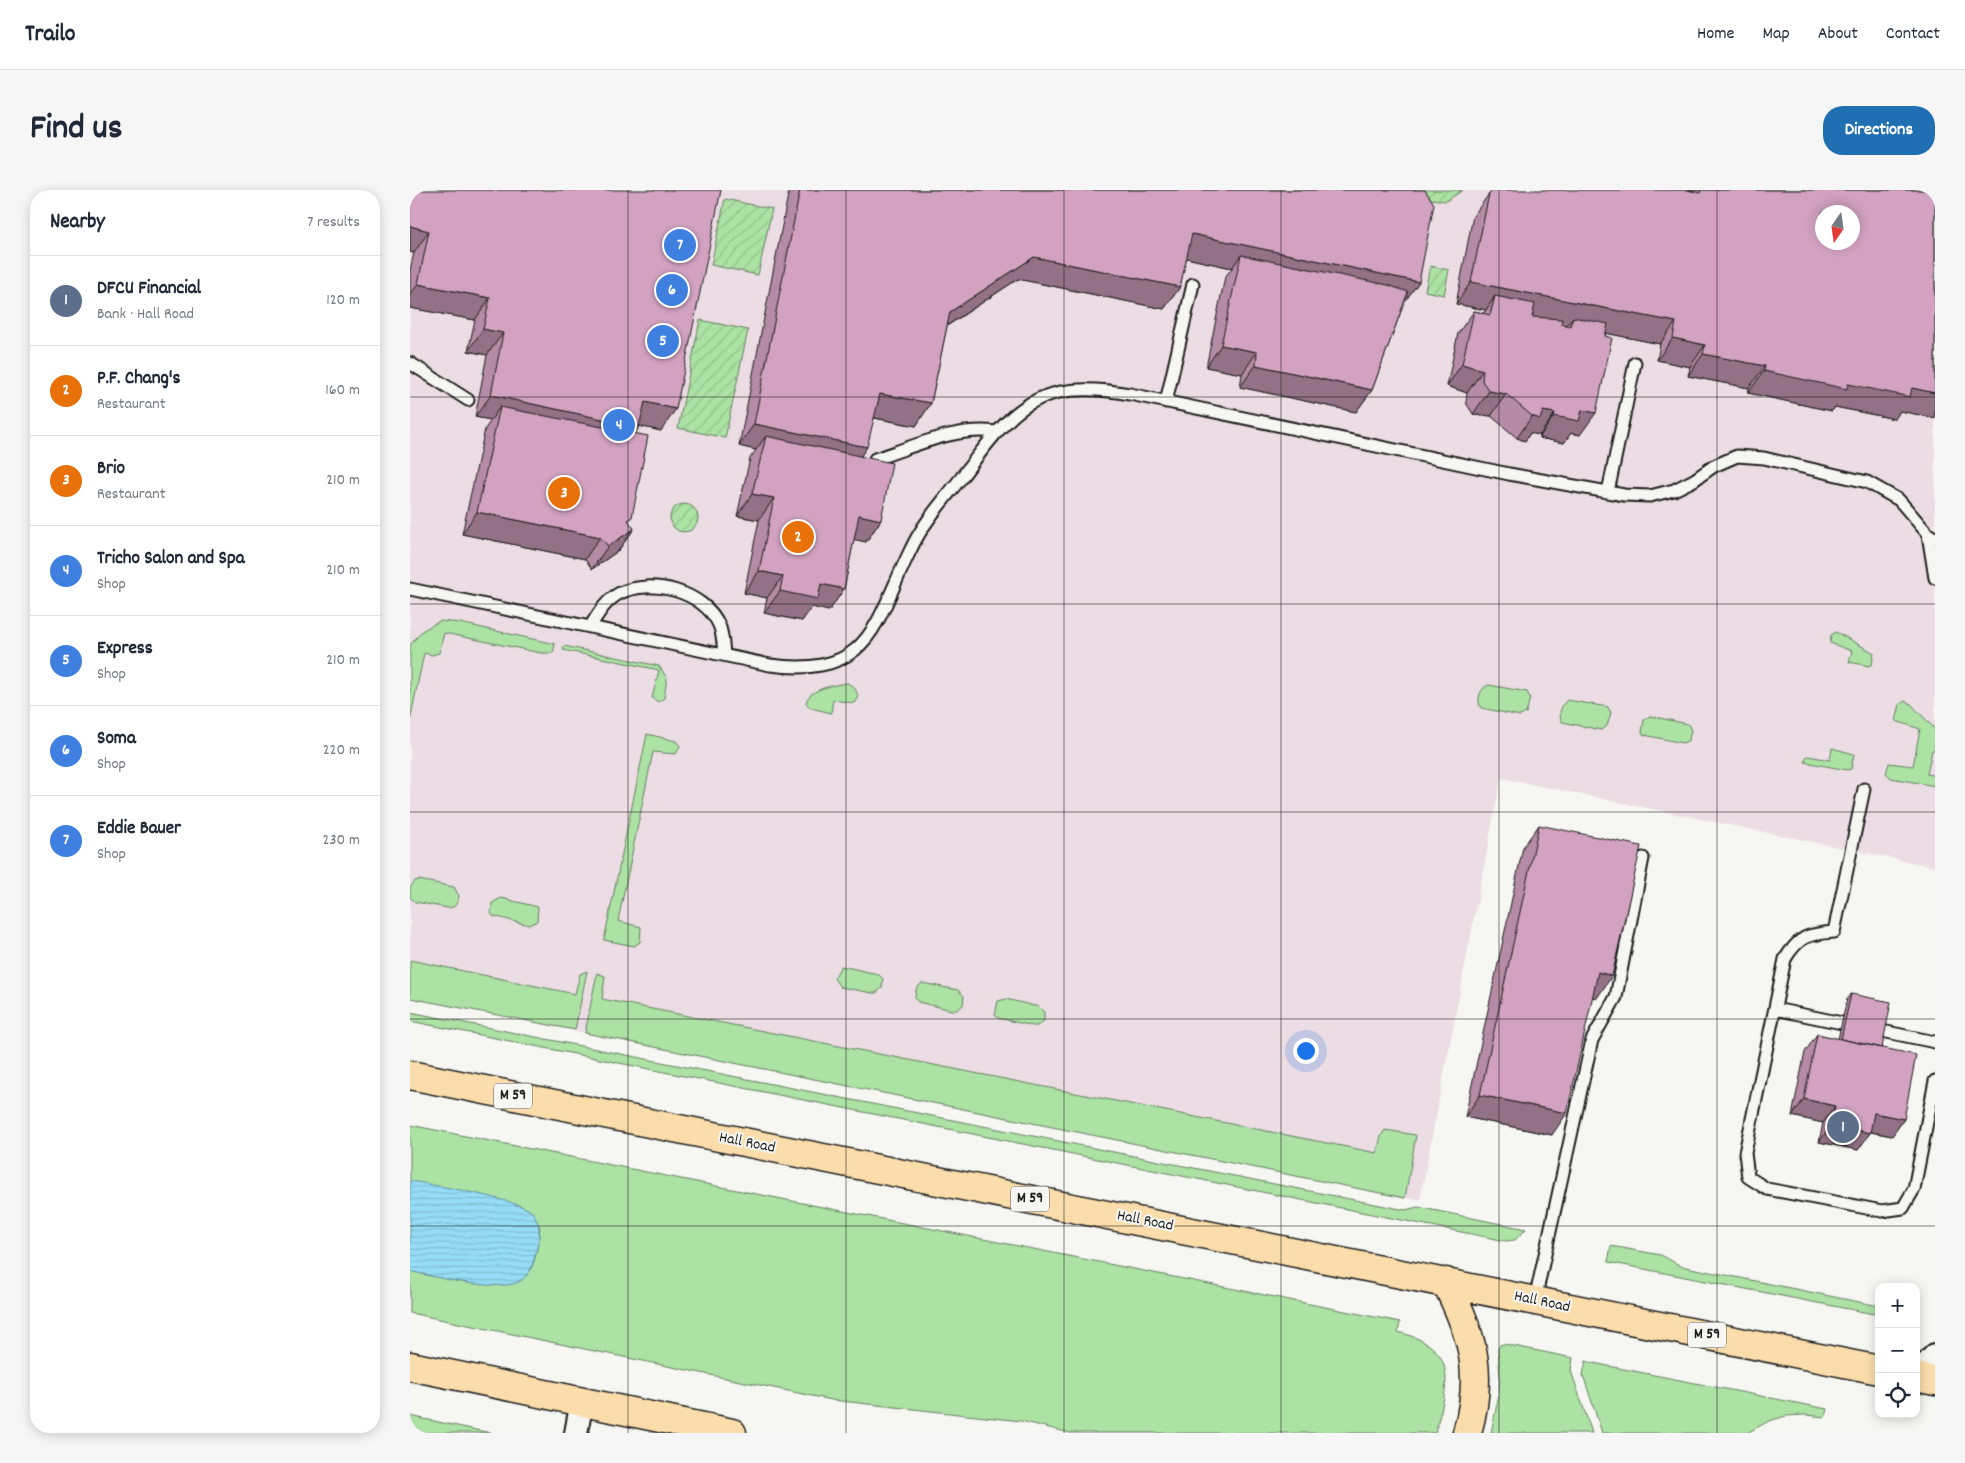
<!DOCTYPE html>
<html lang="en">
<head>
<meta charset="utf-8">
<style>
	:root { --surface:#fff; --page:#f6f6f7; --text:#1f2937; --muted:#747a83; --line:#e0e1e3; --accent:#1f6fb2 }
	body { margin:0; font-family:Dekko,sans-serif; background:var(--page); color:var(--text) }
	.controls { position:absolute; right:15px; bottom:15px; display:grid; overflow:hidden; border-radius:10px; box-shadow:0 2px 12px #0003 }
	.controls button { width:45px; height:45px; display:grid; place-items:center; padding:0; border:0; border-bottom:1px solid var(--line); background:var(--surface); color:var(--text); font:25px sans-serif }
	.compass { position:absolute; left:1405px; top:15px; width:45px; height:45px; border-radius:50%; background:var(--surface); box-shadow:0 2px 12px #0003; rotate:193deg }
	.you { position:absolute; left:895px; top:860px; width:18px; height:18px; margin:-12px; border:4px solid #fff; border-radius:50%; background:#1a73e8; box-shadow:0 0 0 8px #1a73e833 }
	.badge { display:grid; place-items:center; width:32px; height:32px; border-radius:50%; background:var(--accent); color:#fff; font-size:16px; font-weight:700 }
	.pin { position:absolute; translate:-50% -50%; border:2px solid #fff; box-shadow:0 1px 5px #0006 }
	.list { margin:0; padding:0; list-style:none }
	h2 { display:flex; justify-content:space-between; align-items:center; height:65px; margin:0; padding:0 20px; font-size:21px }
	h2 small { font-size:16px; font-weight:400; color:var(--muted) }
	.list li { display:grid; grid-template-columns:32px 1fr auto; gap:15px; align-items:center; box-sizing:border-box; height:90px; padding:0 20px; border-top:1px solid var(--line) }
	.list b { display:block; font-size:19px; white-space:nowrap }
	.list p { margin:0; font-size:16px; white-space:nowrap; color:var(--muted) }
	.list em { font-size:16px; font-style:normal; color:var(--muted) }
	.icon { flex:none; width:28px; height:28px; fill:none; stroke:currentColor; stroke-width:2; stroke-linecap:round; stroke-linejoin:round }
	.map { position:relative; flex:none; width:1525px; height:1243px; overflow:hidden; border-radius:20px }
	header { display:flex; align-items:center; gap:30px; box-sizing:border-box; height:70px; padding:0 25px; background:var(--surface); border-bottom:1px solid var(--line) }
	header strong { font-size:24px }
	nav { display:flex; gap:28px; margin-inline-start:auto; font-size:18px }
	.intro { display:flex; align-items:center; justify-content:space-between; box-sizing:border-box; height:120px; padding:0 30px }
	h1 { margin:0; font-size:35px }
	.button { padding:12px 22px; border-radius:20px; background:var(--accent); color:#fff; font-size:18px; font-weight:700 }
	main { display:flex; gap:30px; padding:0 30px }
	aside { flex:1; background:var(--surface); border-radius:20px; box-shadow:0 2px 12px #0003 }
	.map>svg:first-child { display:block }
</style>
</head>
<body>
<header>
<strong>Trailo</strong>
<nav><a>Home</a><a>Map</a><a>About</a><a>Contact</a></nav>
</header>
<div class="intro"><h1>Find us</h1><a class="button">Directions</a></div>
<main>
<aside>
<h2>Nearby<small>7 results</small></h2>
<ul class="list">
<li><span class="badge" style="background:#5c6f8a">1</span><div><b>DFCU Financial</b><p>Bank · Hall Road</p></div><em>120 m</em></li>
<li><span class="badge" style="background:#e8710a">2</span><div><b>P.F. Chang's</b><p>Restaurant</p></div><em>160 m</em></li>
<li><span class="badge" style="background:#e8710a">3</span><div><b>Brio</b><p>Restaurant</p></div><em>210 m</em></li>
<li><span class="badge" style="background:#3f7fe0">4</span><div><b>Tricho Salon and Spa</b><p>Shop</p></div><em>210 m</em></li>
<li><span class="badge" style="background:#3f7fe0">5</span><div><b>Express</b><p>Shop</p></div><em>210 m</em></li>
<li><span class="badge" style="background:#3f7fe0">6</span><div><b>Soma</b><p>Shop</p></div><em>220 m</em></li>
<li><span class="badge" style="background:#3f7fe0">7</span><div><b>Eddie Bauer</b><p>Shop</p></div><em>230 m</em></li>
</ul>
</aside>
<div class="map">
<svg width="1525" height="1243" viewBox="0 0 1525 1243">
	<defs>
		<pattern id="garden-furrows" width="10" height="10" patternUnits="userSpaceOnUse" patternTransform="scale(1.25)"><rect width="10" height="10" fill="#ace2a4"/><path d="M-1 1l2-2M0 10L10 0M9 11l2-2" fill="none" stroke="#93c18d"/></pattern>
		<pattern id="water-rules" width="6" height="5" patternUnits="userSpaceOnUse" patternTransform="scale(1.25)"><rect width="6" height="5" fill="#95ddf6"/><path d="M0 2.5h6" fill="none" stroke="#80bdd2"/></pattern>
	</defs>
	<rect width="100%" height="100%" fill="#f6f6f2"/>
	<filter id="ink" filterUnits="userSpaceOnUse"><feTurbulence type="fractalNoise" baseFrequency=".02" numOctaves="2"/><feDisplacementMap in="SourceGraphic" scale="10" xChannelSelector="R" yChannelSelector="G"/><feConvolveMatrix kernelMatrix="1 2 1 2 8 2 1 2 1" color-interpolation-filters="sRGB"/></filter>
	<g filter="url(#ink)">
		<path fill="#ebdde3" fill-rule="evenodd" d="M0,0H1525V677L1091,588L1010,1009L995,1008L0,808ZM1412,22H1442V52H1412Z"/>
		<path fill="#ace2a4" stroke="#647f60" d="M30,431L50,433L145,454L143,463H131L34,443L29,463L22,465L14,463L0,531V455L13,440Z
			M1426,442L1464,463L1462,474L1459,476L1439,472L1442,461L1420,453L1421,445Z
			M154,456L249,476L257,488L254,508L248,512L242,508L249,480L153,460Z
			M437,493C444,496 447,500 448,507L444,513L423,510L421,523L401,518L396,513C399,498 425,495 437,493Z
			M1079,495L1117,502L1120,508L1116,523L1110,526L1071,518C1066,511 1070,497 1079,495Z
			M1157,510L1198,517L1201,523L1197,536L1191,540L1152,532C1148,525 1151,515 1157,510Z
			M1495,511L1501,514L1525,539V560H1522L1517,584L1525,586V596L1481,588L1476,583L1479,573L1503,576L1510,539L1486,531L1490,514Z
			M1240,526L1278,534L1281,540L1279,550L1273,553L1234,545L1232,542L1234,530Z
			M237,544L266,551L270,556L266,564L243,562L208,731L231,737L230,752L224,756L194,750Z
			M1422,558L1444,564L1441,579L1437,580L1395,572L1396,567L1398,566L1420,570Z
			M9,690L44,697L49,706C47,713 46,718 38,718L5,712L0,707V698L5,691Z
			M91,708L128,717L127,731L119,735L83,726L81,723L82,713Z
			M0,770L165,804L170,784L177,781L165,840L0,808Z
			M431,776L468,784L473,789L472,798L466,803H462L430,797L424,788Z
			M187,783L195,786L192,809L967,963L971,946L975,940L1006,945L995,1008L175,843Z
			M512,793L548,800L554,806L553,815L547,820H542L508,812L505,808L506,799Z
			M596,809L629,817L634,822V831L627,836H623L588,828L585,825L588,811Z
			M0,822L995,1020L1008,1017L1116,1039L1105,1050L1096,1051L0,831Z
			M0,935L990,1132L988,1142C1050,1158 1039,1192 1025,1243H660L611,1231L422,1210L0,1123V1081C26,1087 103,1108 119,1082C127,1069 128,1051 130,1036L97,1012L0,991Z
			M1201,1056L1251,1065L1271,1076L1469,1116V1125L1198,1072Z
			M1094,1154L1163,1168L1161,1181L1182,1243H1081L1089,1204L1090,1186L1088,1159L1090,1155Z
			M1176,1171L1183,1173L1417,1219L1415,1227L1395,1225L1376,1226L1359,1231L1337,1243H1192L1173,1185Z
			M0,1226L71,1241L82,1243H0Z"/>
		<path fill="url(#garden-furrows)" stroke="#647f60" d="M1014,0H1053L1036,11L1021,9Z
			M315,9L362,19L348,85L301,75Z
			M1020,76L1039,80L1034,105L1015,101Z
			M290,130L338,140L315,248L268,238Z
			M260 328a14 14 0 1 1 28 0a14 14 0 1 1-28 0Z"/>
		<path fill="url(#water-rules)" stroke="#65909f" d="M0,991C21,994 110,1010 122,1022C131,1033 130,1046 127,1058C124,1071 120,1088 106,1093C82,1101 25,1087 0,1081Z"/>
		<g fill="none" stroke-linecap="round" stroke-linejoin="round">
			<defs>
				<path id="service" d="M0,173L58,210
					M756,212L783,94
					M465,269C503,257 546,236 586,242
					M1198,302L1225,173
					M1518,344L1525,388
					M0,399L360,475C462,488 464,434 501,359C513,333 533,311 551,288C604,217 626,188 720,204L1099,284L1214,305L1240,306L1264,300L1284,290L1304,276L1327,266L1354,268L1457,292L1489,310L1518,344L1525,348
					M180,437C188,424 196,410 210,403C241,388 294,401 309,435C313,444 313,455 314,465
					M1454,599L1424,742C1398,744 1389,746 1375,769L1335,963L1338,987L1357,999L1472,1021L1493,1018L1504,999L1525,891
					M1365,819L1432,833
					M1472,841L1525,852
					M1125,1110L1182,850L1206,807L1233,668"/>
				<path id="minor" d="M1506,1185L1525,1165
					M166,1243L172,1211"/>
				<path id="trunk" d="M0,885L1469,1180
					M1036,1092C1063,1146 1074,1183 1057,1243
					M0,1176L322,1243
					M1506,1187L1525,1191"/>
			</defs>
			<use href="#service" stroke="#1c1c1c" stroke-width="15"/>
			<use href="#minor" stroke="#1c1c1c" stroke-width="26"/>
			<use href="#trunk" stroke="#1c1c1c" stroke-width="31"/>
			<use href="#service" stroke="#f6f6f2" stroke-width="11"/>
			<use href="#minor" stroke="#f6f6f2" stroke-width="22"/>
			<use href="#trunk" stroke="#faddab" stroke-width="28"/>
		</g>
		<path fill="#b58ba5" stroke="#1c1c1c" d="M0,0L251,241L229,236L225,244L222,327L218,331L224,339L208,361L182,379L175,369L52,344L75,239L81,230L65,227L77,165L58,161L65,130L0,118V80L4,63L0,62Z
			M379,0H1015L994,113L962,200L946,222L830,197L832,184L796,177L815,87L822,78L776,68L770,97L754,119L608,89L537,136L521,213L506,236L464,228L451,266L471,330L456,352L444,349L434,399L419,421L402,417L392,431L354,423L357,408L334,403L349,330L327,326L340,268L346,260L329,256Z
			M1280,0H1525V228L1490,221L1485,229L1425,217L1422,221L1338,203L1339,198L1278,186L1280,177L1247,170L1250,154L1196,143L1170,245L1161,243L1154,253L1129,248L1130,245L1120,243L1115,251L1107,248L1081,226L1063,224L1056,213L1057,203L1037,196L1048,143L1064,121L1073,123L1076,120L1046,114L1063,26L1079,4Z
			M1129,635L1187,808L1182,807L1142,945L1055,927L1113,657Z
			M1441,804L1472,858L1494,929L1482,946L1460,942L1448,960L1409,952L1413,933L1382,926L1395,862L1407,844L1428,849L1437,809Z"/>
		<path fill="#937186" stroke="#1c1c1c" d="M0,36L19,41L4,63L0,62Z
			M782,44L1009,92L993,114L831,65L822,78L767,66Z
			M624,67L770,97L754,119L608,89L524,144L540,122Z
			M1061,92L1266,132L1250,154L1160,136L1163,127L1157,135L1081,121L1085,106L1076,120L1046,114Z
			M8,94L80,108L65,130L0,118V105Z
			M73,139L93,143L77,165L58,161Z
			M1263,148L1295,155L1280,177L1247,170Z
			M811,155L847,162L832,184L796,177Z
			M1293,164L1355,176L1339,198L1278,186Z
			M1052,174L1073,180L1057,203L1037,196Z
			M846,175L962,200L946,222L830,197Z
			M1354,181L1438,194L1502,198L1525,203V228L1490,221L1485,229L1425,217L1422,221L1338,203Z
			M1079,201L1096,204L1081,226L1063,224Z
			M470,204L521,213L506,236L455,226Z
			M81,205L229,237L214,259L90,217L81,230L65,227Z
			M235,212L266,219L251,241L220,234Z
			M1172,220L1186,223L1170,245L1161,243L1154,253L1129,248L1144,226Z
			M1133,221L1145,223L1130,245L1120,243L1115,251L1107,248L1122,226Z
			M344,234L457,257L442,279L356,246L346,260L329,256Z
			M342,304L364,308L349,330L327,326Z
			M67,322L190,347L175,369L52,344Z
			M449,325L471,330L456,352L433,347Z
			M224,339L208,361L182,379L198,356Z
			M349,381L373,386L357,408L334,403Z
			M411,394L434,399L419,421L402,417L392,431L354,423L370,401Z
			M1188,782L1202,786L1187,808L1172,804Z
			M1070,905L1157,923L1142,945L1055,927Z
			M1394,909L1425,916L1413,933L1382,926Z
			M1464,923L1494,929L1482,946L1452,940Z
			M1421,935L1460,943L1448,960L1409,952Z"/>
		<path fill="#d2a2c0" stroke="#1c1c1c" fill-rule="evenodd" d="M0,0H311L266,219L235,212L229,237L81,205L93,143L73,139L80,108L8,94L19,41L0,36Z
			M390,0H1015L1024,14L1009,92L782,44L770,97L624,67L540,122L521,213L470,204L457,257L344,234Z
			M1084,0H1277L1290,3L1291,0H1525V203L1502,198L1500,207L1438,194L1437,199L1354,181L1355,176L1293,164L1295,155L1263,148L1266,132L1061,92L1079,4ZM1412,22H1442V52H1412Z
			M831,65L978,95L998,102L962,200L846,175L847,162L811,155Z
			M1085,106L1125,114L1122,127L1152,129L1151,134L1160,136L1163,127L1198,134L1195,146L1202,148L1186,223L1172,220L1169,231L1144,226L1145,223L1133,221L1130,229L1122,226L1096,204L1079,201L1072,191L1073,180L1052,174L1064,121L1080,125Z
			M90,217L238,246L222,327L218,330L224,339L198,356L190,347L67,322Z
			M356,246L482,273L471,330L449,325L434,399L411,394L408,409L370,401L373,386L349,381L364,308L342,304Z
			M1129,635L1231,656L1202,786L1188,782L1157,923L1070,905Z
			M1441,804L1481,812L1472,858L1431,849Z
			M1407,844L1506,865L1494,929L1464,923L1460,943L1421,935L1425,916L1394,909Z"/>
	</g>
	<path fill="none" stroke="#1c1c1c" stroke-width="1" stroke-opacity="0.55" d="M218,0V1243M436,0V1243M654,0V1243M871,0V1243M1089,0V1243M1307,0V1243M0,207H1525M0,414H1525M0,622H1525M0,829H1525M0,1036H1525"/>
	<g text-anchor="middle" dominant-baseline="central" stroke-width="4" stroke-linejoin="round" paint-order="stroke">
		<g fill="#f6f6f2" stroke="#5d5d5c" stroke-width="1">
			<rect x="84" y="893.5" width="38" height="25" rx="4"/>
			<rect x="601" y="996.5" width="38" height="25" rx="4"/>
			<rect x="1278" y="1132.5" width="38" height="25" rx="4"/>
		</g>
		<g font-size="15" font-weight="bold" fill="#1c1c1c">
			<text x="103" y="906">M 59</text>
			<text x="620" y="1009">M 59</text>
			<text x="1297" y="1145">M 59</text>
		</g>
		<g font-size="16" fill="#1c1c1c" stroke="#f6f6f2">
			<text transform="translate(337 953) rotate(11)">Hall Road</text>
			<text transform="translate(735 1031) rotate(11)">Hall Road</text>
			<text transform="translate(1132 1112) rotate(12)">Hall Road</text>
		</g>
	</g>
</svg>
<div class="controls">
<button>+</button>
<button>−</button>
<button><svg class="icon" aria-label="locate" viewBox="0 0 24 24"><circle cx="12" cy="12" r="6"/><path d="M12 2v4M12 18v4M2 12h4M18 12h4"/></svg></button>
</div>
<svg class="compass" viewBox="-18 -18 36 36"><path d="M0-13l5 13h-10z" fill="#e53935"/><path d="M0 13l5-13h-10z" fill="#747a83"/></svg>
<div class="you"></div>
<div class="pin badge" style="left:1433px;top:937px;background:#5c6f8a">1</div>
<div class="pin badge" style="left:388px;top:347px;background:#e8710a">2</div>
<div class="pin badge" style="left:154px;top:303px;background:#e8710a">3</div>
<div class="pin badge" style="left:209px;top:235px;background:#3f7fe0">4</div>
<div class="pin badge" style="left:253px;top:151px;background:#3f7fe0">5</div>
<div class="pin badge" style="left:262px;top:100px;background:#3f7fe0">6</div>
<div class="pin badge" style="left:270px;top:55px;background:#3f7fe0">7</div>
</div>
</main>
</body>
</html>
